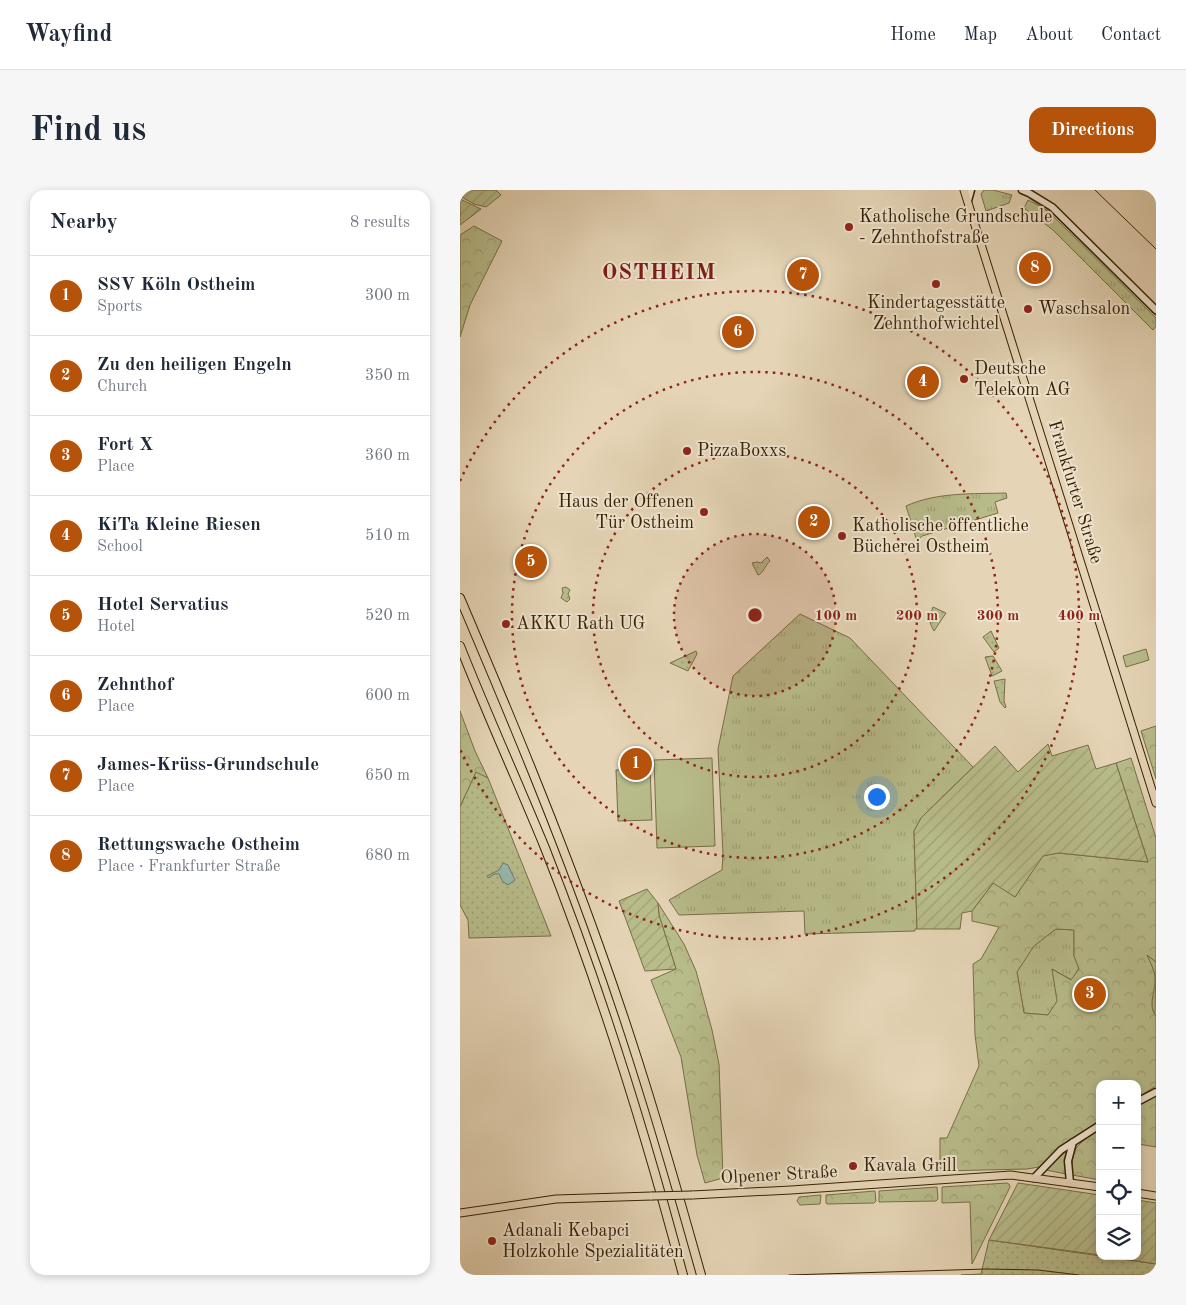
<!DOCTYPE html>
<html lang="en">
<head>
<meta charset="utf-8">
<style>
	:root { --surface:#fff; --page:#f6f6f7; --text:#1f2937; --muted:#747a83; --line:#e0e1e3; --accent:#b45309 }
	body { margin:0; font-family:"Old Standard TT",serif; background:var(--page); color:var(--text) }
	.controls { position:absolute; right:15px; bottom:15px; display:grid; overflow:hidden; border-radius:10px; box-shadow:0 2px 8px #0003 }
	.controls button { width:45px; height:45px; display:grid; place-items:center; padding:0; border:0; border-bottom:1px solid var(--line); background:var(--surface); color:var(--text); font:25px sans-serif }
	.you { position:absolute; left:416px; top:606px; width:18px; height:18px; margin:-12px; border:4px solid #fff; border-radius:50%; background:#1a73e8; box-shadow:0 0 0 8px #1a73e833 }
	.badge { display:grid; place-items:center; width:32px; height:32px; border-radius:50%; background:var(--accent); color:#fff; font-size:16px; font-weight:700 }
	.pin { position:absolute; translate:-50% -50%; border:2px solid #fff; box-shadow:0 1px 5px #0006 }
	.list { margin:0; padding:0; list-style:none }
	h2 { display:flex; justify-content:space-between; align-items:center; height:65px; margin:0; padding:0 20px; font-size:21px }
	h2 small { font-size:16px; font-weight:400; color:var(--muted) }
	.list li { display:grid; grid-template-columns:32px 1fr auto; gap:15px; align-items:center; box-sizing:border-box; height:80px; padding:0 20px; border-top:1px solid var(--line) }
	.list b { display:block; font-size:19px; white-space:nowrap }
	.list p { margin:0; font-size:16px; white-space:nowrap; color:var(--muted) }
	.list em { font-size:16px; font-style:normal; color:var(--muted) }
	.icon { flex:none; width:28px; height:28px; fill:none; stroke:currentColor; stroke-width:2; stroke-linecap:round; stroke-linejoin:round }
	.map { position:relative; flex:none; width:696px; height:1085px; overflow:hidden; border-radius:15px }
	header { display:flex; align-items:center; gap:30px; box-sizing:border-box; height:70px; padding:0 25px; background:var(--surface); border-bottom:1px solid var(--line) }
	header strong { font-size:24px }
	nav { display:flex; gap:28px; margin-inline-start:auto; font-size:18px }
	.intro { display:flex; align-items:center; justify-content:space-between; box-sizing:border-box; height:120px; padding:0 30px }
	h1 { margin:0; font-size:35px }
	.button { padding:12px 22px; border-radius:15px; background:var(--accent); color:#fff; font-size:18px; font-weight:700 }
	main { display:flex; gap:30px; padding:0 30px }
	aside { flex:1; background:var(--surface); border-radius:15px; box-shadow:0 2px 8px #0003 }
	.map>svg:first-child { display:block }
</style>
</head>
<body>
<header>
<strong>Wayfind</strong>
<nav><a>Home</a><a>Map</a><a>About</a><a>Contact</a></nav>
</header>
<div class="intro"><h1>Find us</h1><a class="button">Directions</a></div>
<main>
<aside>
<h2>Nearby<small>8 results</small></h2>
<ul class="list">
<li><span class="badge">1</span><div><b>SSV Köln Ostheim</b><p>Sports</p></div><em>300 m</em></li>
<li><span class="badge">2</span><div><b>Zu den heiligen Engeln</b><p>Church</p></div><em>350 m</em></li>
<li><span class="badge">3</span><div><b>Fort X</b><p>Place</p></div><em>360 m</em></li>
<li><span class="badge">4</span><div><b>KiTa Kleine Riesen</b><p>School</p></div><em>510 m</em></li>
<li><span class="badge">5</span><div><b>Hotel Servatius</b><p>Hotel</p></div><em>520 m</em></li>
<li><span class="badge">6</span><div><b>Zehnthof</b><p>Place</p></div><em>600 m</em></li>
<li><span class="badge">7</span><div><b>James-Krüss-Grundschule</b><p>Place</p></div><em>650 m</em></li>
<li><span class="badge">8</span><div><b>Rettungswache Ostheim</b><p>Place · Frankfurter Straße</p></div><em>680 m</em></li>
</ul>
</aside>
<div class="map">
<svg width="696" height="1085" viewBox="0 0 696 1085">
	<defs>
		<pattern id="grass-tufts" width="24" height="20" patternUnits="userSpaceOnUse" patternTransform="scale(1.25)"><rect width="24" height="20" fill="#b8bc8b"/><path d="M3 7l-1-3M5 7V3M7 7l1-3M15 17l-1-3M17 17v-4M19 17l1-3" fill="none" stroke="#9fa176"/></pattern>
		<pattern id="forest-crowns" width="20" height="18" patternUnits="userSpaceOnUse" patternTransform="scale(1.25)"><rect width="20" height="18" fill="#b8bc8b"/><path d="M2 6a3 3 0 1 1 6 0M12 15a3 3 0 1 1 6 0" fill="none" stroke="#9fa176"/></pattern>
		<pattern id="park-dots" width="8" height="8" patternUnits="userSpaceOnUse" patternTransform="scale(1.25)"><rect width="8" height="8" fill="#b8bc8b"/><path d="M2 2h.1M6 6h.1" fill="none" stroke="#9fa176" stroke-width="1.8" stroke-linecap="round"/></pattern>
		<pattern id="garden-furrows" width="10" height="10" patternUnits="userSpaceOnUse" patternTransform="scale(1.25)"><rect width="10" height="10" fill="#b8bc8b"/><path d="M-1 1l2-2M0 10L10 0M9 11l2-2" fill="none" stroke="#9fa176"/></pattern>
	</defs>
	<rect width="100%" height="100%" fill="#e5d5b6"/>
	<filter id="stains"><feTurbulence type="fractalNoise" baseFrequency=".004" numOctaves="4"/><feColorMatrix values="0 0 0 0 .2 0 0 0 0 .09 0 0 0 0 .02 0 0 0 .5 -.17"/></filter>
	<radialGradient id="worn" r=".72"><stop offset=".6" stop-color="#630" stop-opacity="0"/><stop offset="1" stop-color="#630" stop-opacity=".3"/></radialGradient>
	<path fill="url(#grass-tufts)" stroke="#786e46" d="M524,0H533L552,5L549,13L526,21L521,4Z
		M569,8L579,13L596,25L696,124V126L595,26Z
		M568,10L582,17L592,25L696,128V136L693,140L593,40L564,18Z
		M546,303L547,308L535,312L538,323L462,346L457,351L446,316C477,302 513,304 546,303Z
		M340,424L390,448L513,577L461,628L454,641L457,739H455V741L345,744L344,721L219,725L209,710L262,680L263,664L258,559L273,486Z
		M596,739L614,740V766L619,778L612,790L592,779L598,811L588,825L564,823L557,782L573,756Z
		M686,764L696,772L695,827L692,818V806L696,787Z
		M608,959L606,984L586,980Z"/>
	<path fill="url(#forest-crowns)" stroke="#786e46" fill-rule="evenodd" d="M14,36L42,51L10,115L0,147V45Z
		M0,521L15,561L28,588L16,583L0,617Z
		M696,536V589L681,541Z
		M671,568L696,648V772L687,765C690,772 695,781 695,788C696,801 687,815 696,826V896L677,908V894H640V931L603,955L579,977L567,979L480,981V948H487L519,876L515,845L513,774L521,769L539,737L512,731V721L534,692L555,707L582,666L598,663L688,672L656,573ZM596,739L614,740V766L619,779L611,790L592,779L597,811L588,825L564,823L557,782L574,756Z
		M198,713L224,754L236,781L252,840L259,874L263,988L245,993L237,965L221,867L191,790L216,779L199,725Z
		M696,905V957L678,954L677,957V916Z
		M640,939V990L612,985C611,956 617,955 640,939Z
		M547,993L549,994L550,997L512,1074L510,1012L482,1013V997Z
		M477,997L478,1009L476,1011L419,1012V1001Z
		M415,1001L416,1011L414,1013L367,1014L366,1013V1005Z
		M361,1005L360,1014L340,1015L337,1011L339,1007Z"/>
	<path fill="url(#park-dots)" stroke="#786e46" d="M307,367L310,371C305,375 304,383 298,385L292,373L297,372L301,373Z
		M106,397L110,400L108,404L110,409L107,412L101,408L103,403L102,398Z
		M473,417L486,423L474,441C468,431 469,427 473,417Z
		M531,441L539,458L534,462L523,447Z
		M236,461L237,464L228,481L210,473Z
		M533,466L542,481L532,486L525,467Z
		M545,489L544,511L546,517L545,518L540,512L534,491Z
		M16,582L28,588L91,746L9,748L8,730L0,715V617Z
		M529,1050L696,1074V1085H501L521,1084Z"/>
	<path fill="url(#garden-furrows)" stroke="#786e46" d="M0,0H36L41,5L26,17L14,14L0,6Z
		M0,9L21,19L0,35Z
		M588,554L592,566L628,555L636,579L656,573L688,672L598,663L583,666L555,707L533,693L512,721L502,723L500,739H457L454,641L461,628L535,556L558,582Z
		M187,699L198,713L199,725L216,779L185,781L159,711Z
		M558,993L640,1005V1065L529,1050Z
		M677,1010L696,1013V1074L646,1066H677Z"/>
	<path fill="#b8bc8b" stroke="#786e46" d="M686,459L689,470L666,477L663,466Z
		M252,568L255,656L197,658L194,570Z
		M190,579L192,630L158,631L156,580Z"/>
	<path fill="#96b9ad" stroke="#707c68" d="M43,673L48,675L55,690L48,695L43,692L39,684H34L29,688L27,686L39,680Z"/>
	<g fill="none" stroke-linecap="round" stroke-linejoin="round">
		<defs>
			<path id="secondary" d="M562,0L569,3L592,17L696,120
				M508,11L511,0
				M677,912L696,902
				M574,988L601,960L640,935
				M610,993L608,971L613,952"/>
			<path id="primary" d="M504,0L696,613
				M677,1003L696,1006
				M232,1005L331,1000L551,985L640,997
				M0,1023L96,1009L192,1006"/>
			<path id="motorway" d="M0,408C49,523 97,638 139,756C178,864 210,974 241,1085
				M0,456C27,524 57,590 85,658C140,797 185,941 223,1085"/>
		</defs>
		<use href="#secondary" stroke="#382100" stroke-width="9"/>
		<use href="#primary" stroke="#382100" stroke-width="9"/>
		<use href="#motorway" stroke="#382100" stroke-width="10"/>
		<use href="#secondary" stroke="#eee4d0" stroke-width="6"/>
		<use href="#primary" stroke="#e5d5b6" stroke-width="7"/>
		<use href="#motorway" stroke="#e5d5b6" stroke-width="8"/>
		<path stroke="#382100" stroke-width="1" d="M635,0L696,59
			M329,1085L526,1079L578,1080L619,1085"/>
		<defs>
			<path id="primary-bridge" d="M192,1006L232,1005"/>
		</defs>
		<use href="#primary-bridge" stroke="#382100" stroke-width="9" stroke-linecap="butt"/>
		<use href="#primary-bridge" stroke="#e5d5b6" stroke-width="7"/>
	</g>
	<circle cx="295" cy="425" r="81" fill="#8f2418" fill-opacity=".12"/>
	<g fill="none" stroke="#8f2418" stroke-width="2.5" stroke-dasharray="2.5 5">
		<circle cx="295" cy="425" r="81"/>
		<circle cx="295" cy="425" r="162"/>
		<circle cx="295" cy="425" r="243"/>
		<path d="M0 291A324 324 0 1 1 0 559"/>
	</g>
	<g fill="#8f2418" stroke="#eee4d0" stroke-width="2">
		<circle cx="389" cy="37" r="5"/>
		<circle cx="476" cy="94" r="5"/>
		<circle cx="568" cy="119" r="5"/>
		<circle cx="504" cy="189" r="5"/>
		<circle cx="227" cy="261" r="5"/>
		<circle cx="244" cy="322" r="5"/>
		<circle cx="382" cy="346" r="5"/>
		<circle cx="46" cy="434" r="5"/>
		<circle cx="393" cy="976" r="5"/>
		<circle cx="32" cy="1051" r="5"/>
	</g>
	<g text-anchor="middle" dominant-baseline="central" stroke-width="4" stroke-linejoin="round" paint-order="stroke">
		<g font-size="18" fill="#382100" stroke="#eee4d0" text-anchor="start">
			<text x="399" y="27">Katholische Grundschule<tspan x="399" dy="21">- Zehnthofstraße</tspan></text>
			<text x="476" y="113" text-anchor="middle">Kindertagesstätte<tspan x="476" dy="21">Zehnthofwichtel</tspan></text>
			<text x="578" y="119">Waschsalon</text>
			<text x="514" y="179">Deutsche<tspan x="514" dy="21">Telekom AG</tspan></text>
			<text x="237" y="261">PizzaBoxxs</text>
			<text x="234" y="312" text-anchor="end">Haus der Offenen<tspan x="234" dy="21">Tür Ostheim</tspan></text>
			<text x="392" y="336">Katholische öffentliche<tspan x="392" dy="21">Bücherei Ostheim</tspan></text>
			<text x="56" y="434">AKKU Rath UG</text>
			<text x="403" y="976">Kavala Grill</text>
			<text x="42" y="1041">Adanali Kebapci<tspan x="42" dy="21">Holzkohle Spezialitäten</tspan></text>
		</g>
		<g font-size="18" fill="#382100" stroke="#eee4d0">
			<text transform="translate(615 302) rotate(73)">Frankfurter Straße</text>
			<text transform="translate(319 985) rotate(-3)">Olpener Straße</text>
		</g>
		<g font-size="22" font-weight="bold" letter-spacing="1" fill="#7a1f14" stroke="#eee4d0">
			<text x="199" y="83">OSTHEIM</text>
		</g>
	</g>
	<circle cx="295" cy="425" r="8" fill="#8f2418" stroke="#eee4d0" stroke-width="2.5"/>
	<g font-size="15" text-anchor="middle" font-weight="bold" fill="#8f2418" stroke="#eee4d0" stroke-width="4" stroke-linejoin="round" paint-order="stroke">
		<text x="376" y="430">100 m</text>
		<text x="457" y="430">200 m</text>
		<text x="538" y="430">300 m</text>
		<text x="619" y="430">400 m</text>
	</g>
	<rect width="100%" height="100%" filter="url(#stains)"/>
	<rect width="100%" height="100%" fill="url(#worn)"/>
</svg>
<div class="controls">
<button>+</button>
<button>−</button>
<button><svg class="icon" aria-label="locate" viewBox="0 0 24 24"><circle cx="12" cy="12" r="6"/><path d="M12 2v4M12 18v4M2 12h4M18 12h4"/></svg></button>
<button><svg class="icon" aria-label="layers" viewBox="0 0 24 24"><path d="M12 4l9 5-9 5-9-5zM3 14l9 5 9-5"/></svg></button>
</div>
<div class="you"></div>
<div class="pin badge" style="left:176px;top:574px">1</div>
<div class="pin badge" style="left:354px;top:332px">2</div>
<div class="pin badge" style="left:630px;top:804px">3</div>
<div class="pin badge" style="left:463px;top:192px">4</div>
<div class="pin badge" style="left:71px;top:372px">5</div>
<div class="pin badge" style="left:278px;top:142px">6</div>
<div class="pin badge" style="left:343px;top:85px">7</div>
<div class="pin badge" style="left:575px;top:78px">8</div>
</div>
</main>
</body>
</html>
